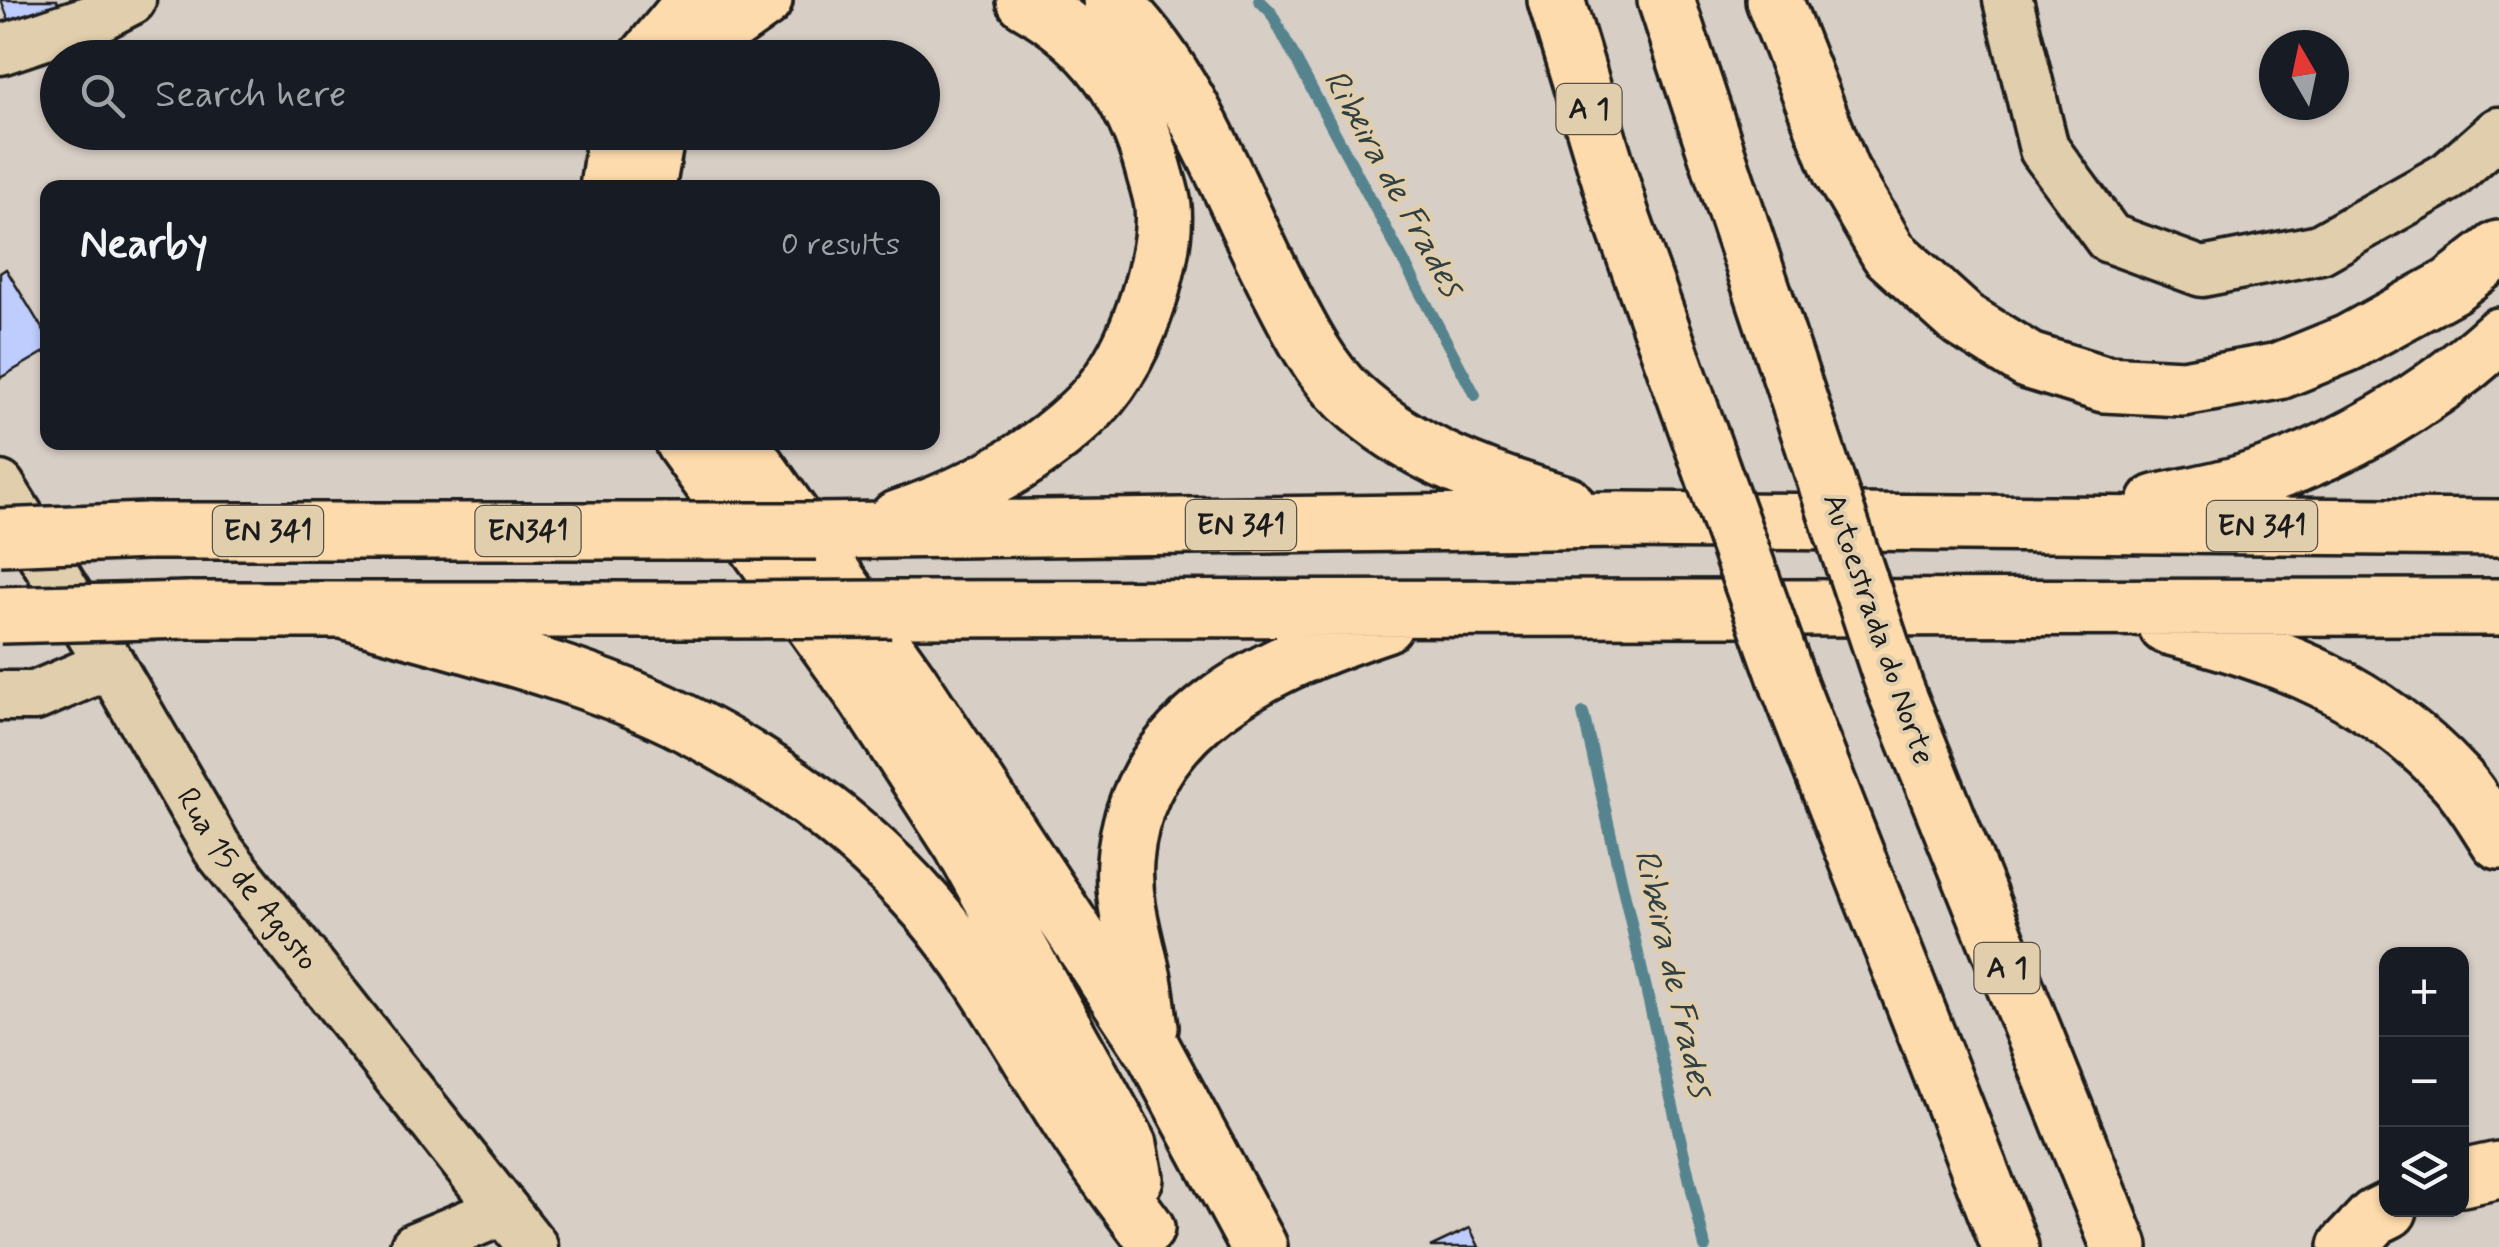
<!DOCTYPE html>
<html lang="en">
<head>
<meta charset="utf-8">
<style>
	:root { --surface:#171b24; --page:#20242c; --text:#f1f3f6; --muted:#9ea1a6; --line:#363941 }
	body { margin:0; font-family:Mynerve,sans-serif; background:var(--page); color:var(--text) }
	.controls { position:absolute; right:30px; bottom:30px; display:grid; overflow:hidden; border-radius:20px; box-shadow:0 2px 8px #0004 }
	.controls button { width:90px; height:90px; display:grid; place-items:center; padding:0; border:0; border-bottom:2px solid var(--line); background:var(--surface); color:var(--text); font:50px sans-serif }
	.compass { position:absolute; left:2259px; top:30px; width:90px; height:90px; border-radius:50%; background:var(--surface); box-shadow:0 2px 8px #0004; rotate:351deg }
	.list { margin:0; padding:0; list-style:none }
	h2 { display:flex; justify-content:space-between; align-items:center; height:130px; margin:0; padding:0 40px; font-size:42px }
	h2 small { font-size:32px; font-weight:400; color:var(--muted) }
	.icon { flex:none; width:55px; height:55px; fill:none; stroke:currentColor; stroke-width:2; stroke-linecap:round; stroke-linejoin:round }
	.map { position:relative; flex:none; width:2499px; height:1247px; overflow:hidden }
	.search { position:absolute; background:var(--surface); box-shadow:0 2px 8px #0004; left:40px; top:40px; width:900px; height:110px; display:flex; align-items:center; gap:25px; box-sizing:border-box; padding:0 35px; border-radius:55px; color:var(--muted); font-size:38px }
	.panel { position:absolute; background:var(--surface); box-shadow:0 2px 8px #0004; left:40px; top:180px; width:900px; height:270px; border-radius:20px }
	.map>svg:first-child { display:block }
</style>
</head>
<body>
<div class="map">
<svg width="2499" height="1247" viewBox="0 0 2499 1247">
	<rect width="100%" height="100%" fill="#d7cec5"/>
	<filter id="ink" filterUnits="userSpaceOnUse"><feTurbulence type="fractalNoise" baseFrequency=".01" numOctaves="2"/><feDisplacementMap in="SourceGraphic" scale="20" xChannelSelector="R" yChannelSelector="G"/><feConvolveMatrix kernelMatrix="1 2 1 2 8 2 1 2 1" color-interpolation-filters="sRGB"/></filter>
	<g filter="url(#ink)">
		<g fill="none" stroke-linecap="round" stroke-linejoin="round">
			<path stroke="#56848e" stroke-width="12" d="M1259,0L1270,11L1475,395
				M1583,713L1705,1247"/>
		</g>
		<path fill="#bfcdfe" stroke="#1c1c1c" stroke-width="2.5" d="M1,0H57L62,16L13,31Z
			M6,269L48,338V350L0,378V273Z
			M1470,1228L1479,1247H1430Z"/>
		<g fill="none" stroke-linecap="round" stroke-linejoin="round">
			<defs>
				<g id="street">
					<path d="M2008,0L2044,149L2109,238L2202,272L2320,249L2449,176L2499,132"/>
					<path d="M0,50L96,18L131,0"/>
					<path id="s1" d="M0,486L110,664L217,848L533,1247"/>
					<path d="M0,696H35L110,664"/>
					<path d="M415,1247L504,1210"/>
				</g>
				<path id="highway" d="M1111,0C1196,83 1228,193 1282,295C1300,330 1320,370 1349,397C1410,454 1487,481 1566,504
					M1556,0L1622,219
					M1666,0L1728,188
					M1774,0L1841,171L1889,253L1963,320L2029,361L2104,384L2183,388L2279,371L2348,343L2451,286L2499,249
					M647,58L695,0
					M701,58L726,27L764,0
					M608,188L616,132
					M647,188L657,132
					M683,442L865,696L962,845L1129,1145L1135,1178
					M739,442L909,681L1153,1050L1259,1247
					M2156,503C2186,496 2217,491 2246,482C2338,454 2428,401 2499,336
					M897,519C966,496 1028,464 1081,414C1111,387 1131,350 1144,312C1154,284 1166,237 1163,207C1162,195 1157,182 1154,170C1134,94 1094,39 1025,0
					M147,531H667
					M817,531L1621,520L2499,528
					M891,609L2499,607
					M189,610H706
					M343,610C448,641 577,670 675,718C770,765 858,828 928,908C986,976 1026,1055 1075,1129C1097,1163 1122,1195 1146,1228
					M2167,626C2282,656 2371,688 2455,778C2472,796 2485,820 2499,841
					M1789,685L2010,1247
					M1895,688L2120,1247
					M1150,1027C1147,1010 1146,991 1142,974C1134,936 1122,901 1125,861C1136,721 1268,663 1385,624
					M2462,1178L2499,1170
					M2347,1247L2375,1217L2389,1210"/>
			</defs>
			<use href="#street" stroke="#1c1c1c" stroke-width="55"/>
			<use href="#highway" stroke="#1c1c1c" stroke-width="62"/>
			<use href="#street" stroke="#e1ceac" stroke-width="48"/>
			<use href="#highway" stroke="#fedbac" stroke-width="55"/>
			<defs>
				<path id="highway-bridge" d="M1728,188L1895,688
					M1622,219L1789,685
					M667,531H817
					M0,537L147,531
					M706,610L891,609
					M0,615L189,610"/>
			</defs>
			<use href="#highway-bridge" stroke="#1c1c1c" stroke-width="62" stroke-linecap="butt"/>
			<use href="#highway-bridge" stroke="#fedbac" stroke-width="55"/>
		</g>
	</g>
	<g text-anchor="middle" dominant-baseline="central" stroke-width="8" stroke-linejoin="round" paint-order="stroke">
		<g fill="#e1ceac" stroke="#575147" stroke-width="2.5">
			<rect x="1556.5" y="84" width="65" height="50" rx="8"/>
			<rect x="1186" y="500" width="110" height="50" rx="8"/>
			<rect x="2207" y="501" width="110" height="50" rx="8"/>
			<rect x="213" y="506" width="110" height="50" rx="8"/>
			<rect x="475.5" y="506" width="105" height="50" rx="8"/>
			<rect x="1974.5" y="943" width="65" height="50" rx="8"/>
		</g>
		<g font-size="30" font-weight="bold" fill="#1c1c1c">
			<text x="1589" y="109">A 1</text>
			<text x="1241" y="525">EN 341</text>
			<text x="2262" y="526">EN 341</text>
			<text x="268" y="531">EN 341</text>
			<text x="528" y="531">EN341</text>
			<text x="2007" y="968">A 1</text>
		</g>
		<g font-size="32" fill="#1c1c1c" stroke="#e1ceac">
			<text transform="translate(1878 629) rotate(71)">Autoestrada do Norte</text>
			<text stroke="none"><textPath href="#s1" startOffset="465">Rua 15 de Agosto</textPath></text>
		</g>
		<g font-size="35" font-style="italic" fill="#2f3f42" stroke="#e1ceac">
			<text transform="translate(1393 183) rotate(61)">Ribeira de Frades</text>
			<text transform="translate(1673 973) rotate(77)">Ribeira de Frades</text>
		</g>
	</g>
</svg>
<div class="controls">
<button>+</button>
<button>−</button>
<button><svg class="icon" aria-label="layers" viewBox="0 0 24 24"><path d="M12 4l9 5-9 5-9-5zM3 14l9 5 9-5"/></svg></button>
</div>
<svg class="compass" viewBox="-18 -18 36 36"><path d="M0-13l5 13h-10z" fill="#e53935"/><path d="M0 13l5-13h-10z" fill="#9ea1a6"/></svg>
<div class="search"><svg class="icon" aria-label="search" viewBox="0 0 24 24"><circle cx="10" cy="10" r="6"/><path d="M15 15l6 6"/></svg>Search here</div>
<section class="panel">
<h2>Nearby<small>0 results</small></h2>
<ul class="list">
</ul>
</section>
</div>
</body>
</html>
